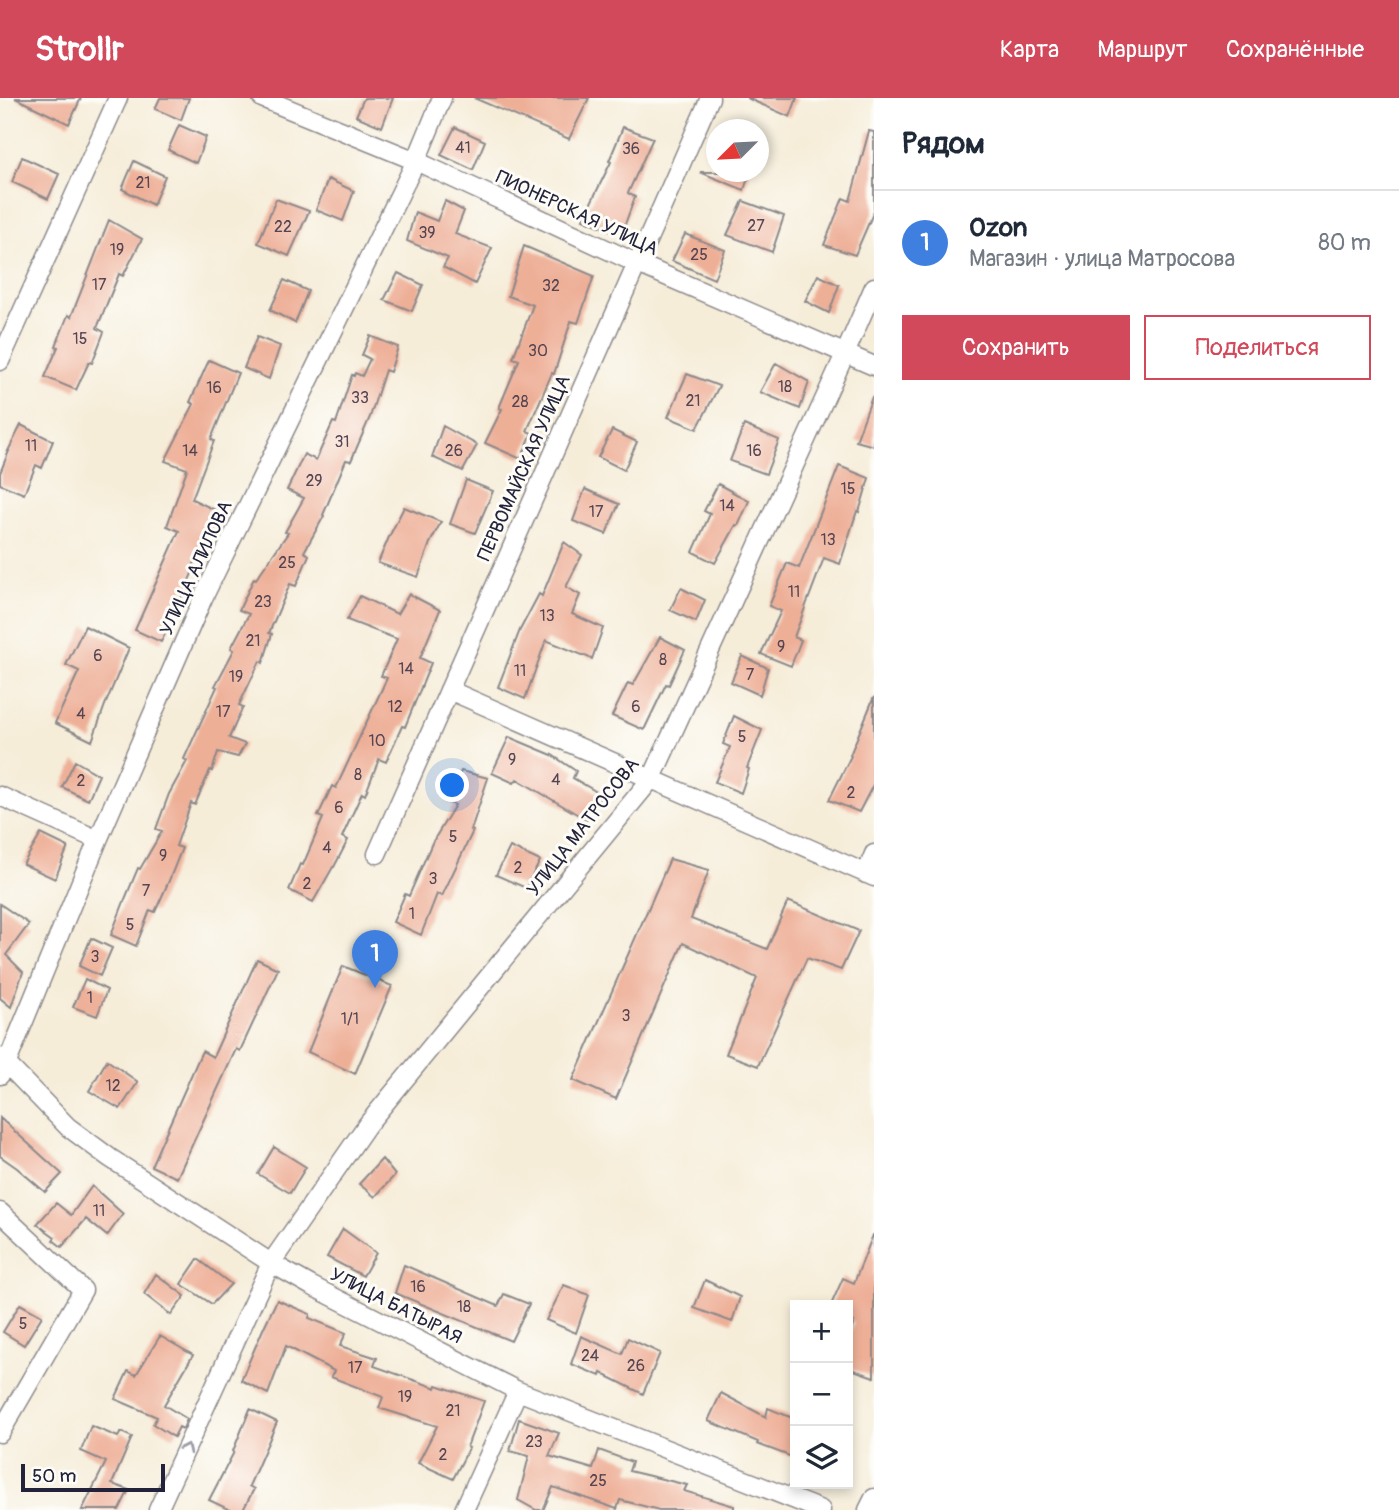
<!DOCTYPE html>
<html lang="ru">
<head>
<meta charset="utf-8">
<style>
	:root { --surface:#fff; --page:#f2f2f3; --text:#1f2937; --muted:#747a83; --line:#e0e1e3; --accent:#d1495b }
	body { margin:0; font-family:Pangolin,sans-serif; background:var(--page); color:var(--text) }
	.controls { position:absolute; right:21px; bottom:21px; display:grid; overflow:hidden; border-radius:0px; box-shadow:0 4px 10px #0003 }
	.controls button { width:63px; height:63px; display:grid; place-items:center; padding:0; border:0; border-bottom:2px solid var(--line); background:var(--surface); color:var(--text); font:35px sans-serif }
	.compass { position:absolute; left:706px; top:21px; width:63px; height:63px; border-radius:50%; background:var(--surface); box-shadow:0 4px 10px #0003; rotate:246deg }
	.scale { position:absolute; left:21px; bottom:18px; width:144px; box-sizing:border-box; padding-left:7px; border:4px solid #22223b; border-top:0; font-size:19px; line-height:24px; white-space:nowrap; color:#22223b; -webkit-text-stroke:5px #fdfcf7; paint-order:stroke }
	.you { position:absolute; left:453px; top:688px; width:24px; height:24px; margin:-18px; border:5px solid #fff; border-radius:50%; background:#1a73e8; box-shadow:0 0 0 10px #1a73e833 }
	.badge { display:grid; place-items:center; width:46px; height:46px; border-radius:50%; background:var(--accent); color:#fff; font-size:23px; font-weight:700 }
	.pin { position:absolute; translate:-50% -58px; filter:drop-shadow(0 2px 4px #0008) }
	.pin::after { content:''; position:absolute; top:37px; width:24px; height:21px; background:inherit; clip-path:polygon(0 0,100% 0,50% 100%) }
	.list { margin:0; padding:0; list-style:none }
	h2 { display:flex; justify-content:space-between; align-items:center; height:91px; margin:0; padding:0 28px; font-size:30px }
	h2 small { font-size:23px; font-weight:400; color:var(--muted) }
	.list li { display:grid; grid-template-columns:46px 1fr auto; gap:21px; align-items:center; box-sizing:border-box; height:105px; padding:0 28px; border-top:2px solid var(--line) }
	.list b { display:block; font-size:26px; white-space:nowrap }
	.list p { margin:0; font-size:23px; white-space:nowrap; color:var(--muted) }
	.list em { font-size:23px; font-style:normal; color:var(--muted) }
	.actions { display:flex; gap:14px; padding:21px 28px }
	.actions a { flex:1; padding:16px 0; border:2px solid var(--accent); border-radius:0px; text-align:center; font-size:24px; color:var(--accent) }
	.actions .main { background:var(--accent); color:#fff }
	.icon { flex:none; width:38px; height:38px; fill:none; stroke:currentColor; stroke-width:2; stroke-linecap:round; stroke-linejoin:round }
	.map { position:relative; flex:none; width:874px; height:1412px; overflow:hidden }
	header { display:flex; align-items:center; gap:42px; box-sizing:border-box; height:98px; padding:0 35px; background:var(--accent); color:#fff }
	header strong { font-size:33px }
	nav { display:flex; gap:38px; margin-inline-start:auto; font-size:24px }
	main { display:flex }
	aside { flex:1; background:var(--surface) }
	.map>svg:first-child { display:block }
</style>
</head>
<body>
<header>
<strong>Strollr</strong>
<nav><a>Карта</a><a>Маршрут</a><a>Сохранённые</a></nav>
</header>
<main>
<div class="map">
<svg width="874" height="1412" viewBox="0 0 874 1412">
	<rect width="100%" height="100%" fill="#fdfcf7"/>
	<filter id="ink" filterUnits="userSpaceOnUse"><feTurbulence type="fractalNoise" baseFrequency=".0143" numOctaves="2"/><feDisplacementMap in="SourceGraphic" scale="14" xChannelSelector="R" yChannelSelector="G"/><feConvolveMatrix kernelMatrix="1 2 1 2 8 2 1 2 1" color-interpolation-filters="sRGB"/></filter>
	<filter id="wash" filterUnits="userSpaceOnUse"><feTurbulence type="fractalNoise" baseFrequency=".00686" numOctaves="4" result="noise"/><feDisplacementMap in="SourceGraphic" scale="28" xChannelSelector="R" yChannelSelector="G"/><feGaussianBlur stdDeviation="1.57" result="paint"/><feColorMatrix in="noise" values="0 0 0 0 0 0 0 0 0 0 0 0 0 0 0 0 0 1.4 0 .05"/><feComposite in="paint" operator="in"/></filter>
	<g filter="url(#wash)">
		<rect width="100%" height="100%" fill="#f6edd9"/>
		<g id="blocks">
			<path fill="#eeaf97" d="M15,0H81L69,26Z
				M160,0H189L181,22L155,11Z
				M364,0H393L382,29L356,18Z
				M474,0H589L569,41Z
				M747,0H797L790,19Z
				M179,27L206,39L196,65L168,52Z
				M455,29L485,43L473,72L441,57Z
				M623,29L653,40L628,95L635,99L621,137L583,121L611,64L609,63Z
				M869,33L874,34V113L855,157L824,147L843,100L850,103Z
				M22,59L59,76L48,101L12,84Z
				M134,63L165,78L153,107L122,91Z
				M700,74H750L744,92Z
				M328,81L354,93L343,123L316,112Z
				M276,101L309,113L289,158L258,145Z
				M445,103L464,113L455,136L492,150L475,186L443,169L448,160L407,143L415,114L437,123Z
				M743,103L784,118L772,154L727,137Z
				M109,122L142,141L123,178L119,176L97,230L104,234L92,265L89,264L76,292L45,279L58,249L56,248L68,217L71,219Z
				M685,136L725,152L714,181L672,163Z
				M524,148L594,178L578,225L571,223L554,276L552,275L527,333L532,335L521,361L485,345L502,311L499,310L519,262L513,260L533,207L508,198Z
				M398,175L423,187L412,213L384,202Z
				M818,177L839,187L829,215L805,203Z
				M284,182L308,193L295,225L270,212Z
				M370,238L398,249L390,274L385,272L370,319L351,363L346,362L323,417L324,418L304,454L309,457L296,488L290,486L269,535L272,536L263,565L260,563L239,607L243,609L229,640L245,646L238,659L218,654L212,673L210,672L195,707L191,705L176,748L182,750L168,785L155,814L150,812L136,848L111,837L125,801L138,770L140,771L162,733L156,731L169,696L187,663L184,661L217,589L215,588L234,552L231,550L249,516L239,512L254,480L256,481L288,435L285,434L304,400L287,392L304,356L316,362L333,324L336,325L352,277L354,278L355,275L362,278L370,261L362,257Z
				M257,239L280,248L269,281L244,270Z
				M209,262L238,275L211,341L214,343L192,401L221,415L193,468L195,469L172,520L173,521L161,544L135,532L179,433L167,428L187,371L165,363L194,306L190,304Z
				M776,265L809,284L800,311L760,294Z
				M687,276L719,288L697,331L668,319Z
				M872,299H874V348L856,343Z
				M21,327L53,343L42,370L36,367L24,396L0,386V375L9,353H8Z
				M744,327L779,342L766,376L730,363Z
				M443,328L477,347L463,373L432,359Z
				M612,332L637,344L624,372L598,359Z
				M839,368L869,380L859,414L857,413L840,466L824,460L794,539L801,542L791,568L761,556L781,513L769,508L787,465L799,470Z
				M466,382L493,393L475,435L450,426Z
				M718,386L749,403L738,428L736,427L715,465L693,454L710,416L704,413Z
				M585,391L619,406L606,436L573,423Z
				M404,409L441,424L430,445L418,479L378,465L389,439Z
				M564,444L582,457L566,489L580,497L572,516L603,530L592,561L546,542L525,601L498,589L520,532L539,496L542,498Z
				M681,490L705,502L696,524L670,512Z
				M409,496L440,512L420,560L431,565L405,629L402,628L386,664L379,661L365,697L362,695L342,739L348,742L334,769H333L313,804L289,792L300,766L303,767L323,720L318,718L332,688L336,690L387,580L381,578L397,541L347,522L360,498L397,516Z
				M85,528L129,550L105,607L92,643L55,625L79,573L66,567Z
				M660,539L685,552L669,587L666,586L644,632L612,618L628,585L633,587Z
				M742,558L768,570L760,597L731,584Z
				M874,599V685L859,714L829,702L851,658L850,657Z
				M734,618L762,632L747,670L749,671L741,695L715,684L730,649L723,646Z
				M509,639L552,657L576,673L573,680L602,697L587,722L517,681L514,685L492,675Z
				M75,663L99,677L88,702L62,689Z
				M461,673L488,680L471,732L473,733L442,798L437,796L421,837L393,824L405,796L409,798L432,745L455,707L447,704Z
				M41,736L68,749L55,781L23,766Z
				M510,749L540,763L526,790L496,777Z
				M670,761L709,772L691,821L767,851L788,803L859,833L841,872L807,860L758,968L726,956L757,880L683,845L616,1001L573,982Z
				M0,806L29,826L6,857L23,874L11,909L0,900Z
				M91,840L112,850L100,878L79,868Z
				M257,861L278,871L240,953L236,951L177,1080L151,1068L202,953L213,959Z
				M343,868L392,888L355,976L308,954Z
				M85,881L107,892L97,918L73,909Z
				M107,962L138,984L120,1011L89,993Z
				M0,1020L62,1076L45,1094L17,1070L0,1058Z
				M274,1049L306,1069L290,1095L258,1076Z
				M382,1061L395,1077L375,1099L359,1086Z
				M92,1088L123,1116L107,1138L86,1121L62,1149L53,1142L55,1139L37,1126L56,1105L71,1117Z
				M343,1131L376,1155L363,1178L327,1159Z
				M873,1137H874V1279L848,1270V1244L854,1224L848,1222V1207H831L843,1180L854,1185Z
				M198,1161L231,1186L212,1206L181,1186Z
				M404,1167L498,1208L504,1196L529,1206L511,1243L395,1195Z
				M156,1176L185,1198L171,1217L144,1196Z
				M705,1182L740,1199L732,1224L694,1210Z
				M564,1187L589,1197L576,1235L546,1222Z
				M277,1202L310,1216L309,1220L346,1235L340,1248L377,1260L374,1268L436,1290L437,1287L484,1303L467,1349L469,1350L453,1381L418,1365L437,1328L379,1310L383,1299L331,1279L334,1273L286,1248L268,1296L241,1282L264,1229Z
				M20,1206L42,1218L24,1247L3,1234Z
				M160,1238L193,1257L164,1307L187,1321L183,1331L179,1329L174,1339L153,1326L157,1319L115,1301L128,1273L136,1277Z
				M581,1238L622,1256L628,1240L660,1255L643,1296L601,1275L600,1278L571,1266Z
				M721,1295L766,1319L768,1310L795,1321V1360L757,1346L758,1344L708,1323Z
				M250,1311L277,1324L249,1388L254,1391L243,1412H230L209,1402L234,1354L233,1353Z
				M519,1321L559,1335L549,1358L593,1371L599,1352L632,1364L629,1373L687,1387L684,1393L734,1408V1412H659L620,1402L617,1411L553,1389L543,1412H536L518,1402L529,1358L510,1353Z
				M91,1328L118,1339L121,1334L132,1339L112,1386L129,1392L119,1412H82L106,1364L81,1353Z"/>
		</g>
	</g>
	<g filter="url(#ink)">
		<use href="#blocks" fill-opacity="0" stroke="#8c888a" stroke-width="2"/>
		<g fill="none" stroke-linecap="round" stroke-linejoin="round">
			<defs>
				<path id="street" d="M262,0L416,63L636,165L874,268
					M0,263L118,0
					M449,592L874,779
					M0,698L98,742
					M377,756L710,0
					M866,776L874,756
					M0,959L68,1029L110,1060L271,1165L310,1187L518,1293L821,1412
					M0,977L6,967L98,742L203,500L416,63L442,0
					M0,1114L83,1192L0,1335
					M158,1412L271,1165L367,1027L652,680L845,256L874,189
					M464,1412L518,1293
					M868,1412L874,1400"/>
			</defs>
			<use href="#street" stroke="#8c888a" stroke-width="21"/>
			<use href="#street" stroke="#fff" stroke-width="18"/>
		</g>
		<defs><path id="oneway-chevron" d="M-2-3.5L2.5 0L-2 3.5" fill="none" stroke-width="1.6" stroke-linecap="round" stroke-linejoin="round" transform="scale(1.75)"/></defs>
		<use stroke="#9c9ca7" href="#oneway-chevron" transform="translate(186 1350) rotate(-65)"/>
	</g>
	<g text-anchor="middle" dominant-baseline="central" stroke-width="6" stroke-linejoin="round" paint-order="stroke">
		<g font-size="16" fill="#554552">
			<text x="463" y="50">41</text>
			<text x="631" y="51">36</text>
			<text x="143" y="85">21</text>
			<text x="756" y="128">27</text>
			<text x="283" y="129">22</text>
			<text x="427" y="135">39</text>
			<text x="117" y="152">19</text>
			<text x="699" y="157">25</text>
			<text x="99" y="187">17</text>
			<text x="551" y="188">32</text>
			<text x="80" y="241">15</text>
			<text x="538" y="253">30</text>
			<text x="785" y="289">18</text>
			<text x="214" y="290">16</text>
			<text x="360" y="300">33</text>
			<text x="693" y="303">21</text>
			<text x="520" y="304">28</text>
			<text x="342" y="344">31</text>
			<text x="31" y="348">11</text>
			<text x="190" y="353">14</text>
			<text x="454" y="353">26</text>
			<text x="754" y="353">16</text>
			<text x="314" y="383">29</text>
			<text x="848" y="391">15</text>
			<text x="727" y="408">14</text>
			<text x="596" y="414">17</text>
			<text x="828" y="442">13</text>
			<text x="287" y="465">25</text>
			<text x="794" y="494">11</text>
			<text x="263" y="504">23</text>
			<text x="547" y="518">13</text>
			<text x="253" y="543">21</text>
			<text x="781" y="549">9</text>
			<text x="98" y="558">6</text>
			<text x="663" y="562">8</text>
			<text x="406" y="571">14</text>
			<text x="520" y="573">11</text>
			<text x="750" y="577">7</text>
			<text x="236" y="579">19</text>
			<text x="395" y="609">12</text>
			<text x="636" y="609">6</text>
			<text x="223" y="614">17</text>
			<text x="81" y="616">4</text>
			<text x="742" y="639">5</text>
			<text x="377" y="643">10</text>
			<text x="512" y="662">9</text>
			<text x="358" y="677">8</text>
			<text x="556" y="682">4</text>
			<text x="81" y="683">2</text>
			<text x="851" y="695">2</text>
			<text x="339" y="710">6</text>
			<text x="453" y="739">5</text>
			<text x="327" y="750">4</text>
			<text x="163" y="758">9</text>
			<text x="518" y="770">2</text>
			<text x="433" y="781">3</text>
			<text x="307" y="786">2</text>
			<text x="146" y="793">7</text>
			<text x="412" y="816">1</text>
			<text x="130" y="827">5</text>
			<text x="95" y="859">3</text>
			<text x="90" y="900">1</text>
			<text x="626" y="918">3</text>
			<text x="350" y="921">1/1</text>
			<text x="113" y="988">12</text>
			<text x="99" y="1113">11</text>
			<text x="418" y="1189">16</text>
			<text x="464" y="1209">18</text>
			<text x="23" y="1226">5</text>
			<text x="590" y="1258">24</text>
			<text x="636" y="1268">26</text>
			<text x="355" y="1270">17</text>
			<text x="405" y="1299">19</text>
			<text x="453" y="1313">21</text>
			<text x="534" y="1344">23</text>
			<text x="443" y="1357">2</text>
			<text x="598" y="1383">25</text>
		</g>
		<g font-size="19" fill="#22223b" stroke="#fdfcf7">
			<text transform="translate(577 115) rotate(25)">ПИОНЕРСКАЯ УЛИЦА</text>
			<text transform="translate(524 370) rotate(-66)">ПЕРВОМАЙСКАЯ УЛИЦА</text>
			<text transform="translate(196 470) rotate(-65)">УЛИЦА АЛИЛОВА</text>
			<text transform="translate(583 729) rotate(-52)">УЛИЦА МАТРОСОВА</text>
			<text transform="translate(396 1208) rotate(27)">УЛИЦА БАТЫРАЯ</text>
		</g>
	</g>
</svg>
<div class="controls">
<button>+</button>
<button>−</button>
<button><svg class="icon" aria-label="layers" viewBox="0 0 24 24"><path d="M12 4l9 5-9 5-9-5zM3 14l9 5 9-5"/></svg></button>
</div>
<svg class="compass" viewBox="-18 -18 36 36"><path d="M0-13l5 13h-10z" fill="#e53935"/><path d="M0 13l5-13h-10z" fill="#747a83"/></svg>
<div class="scale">50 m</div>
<div class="you"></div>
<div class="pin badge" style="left:375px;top:890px;background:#3f7fe0">1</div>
</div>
<aside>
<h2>Рядом<small></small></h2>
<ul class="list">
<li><span class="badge" style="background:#3f7fe0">1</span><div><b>Ozon</b><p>Магазин · улица Матросова</p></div><em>80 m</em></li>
</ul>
<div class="actions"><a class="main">Сохранить</a><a>Поделиться</a></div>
</aside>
</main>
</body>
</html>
